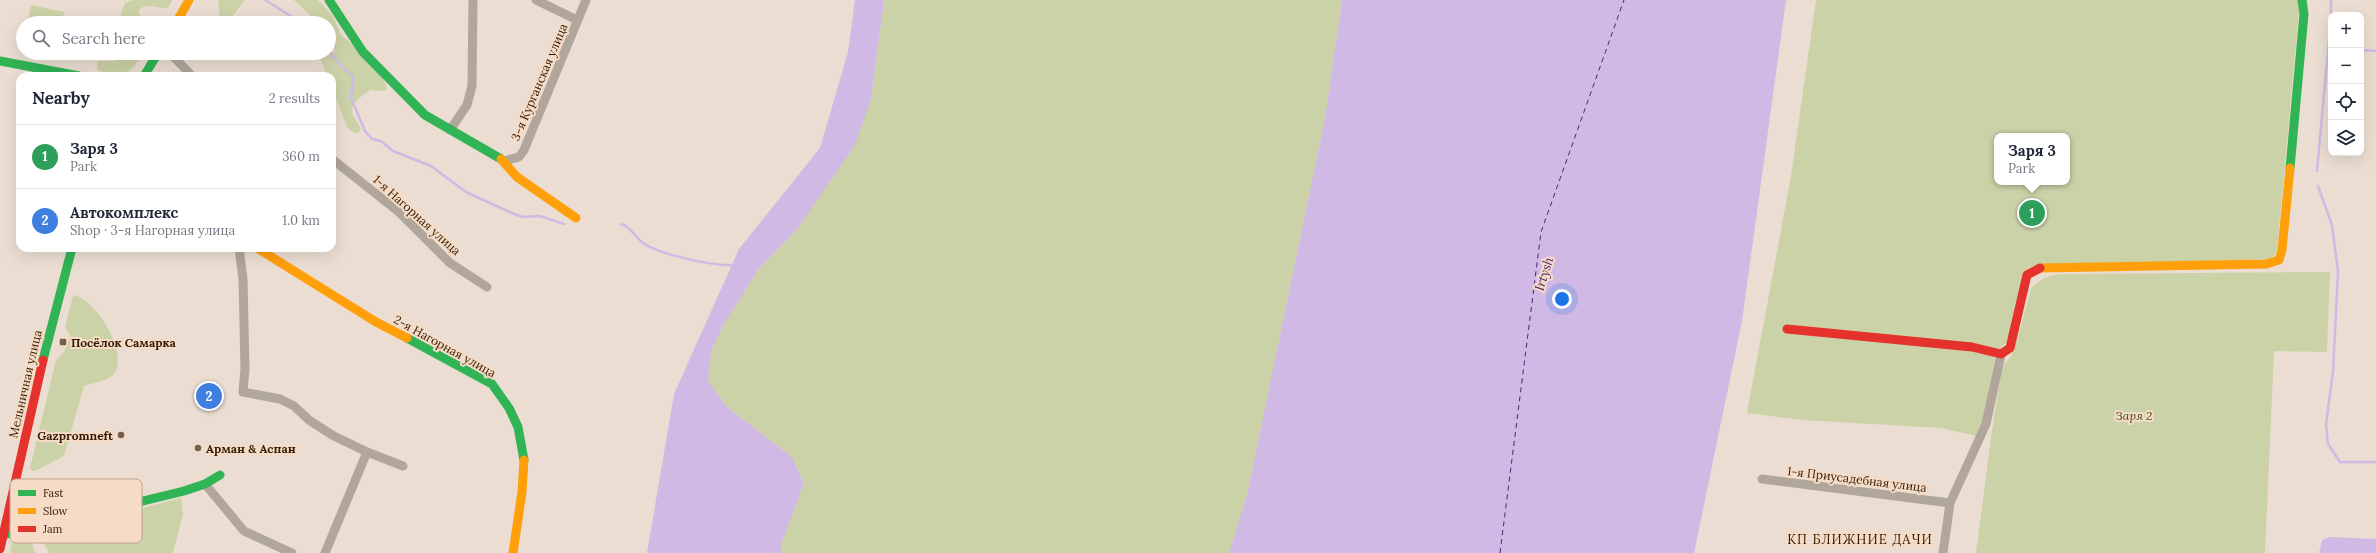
<!DOCTYPE html>
<html lang="en">
<head>
<meta charset="utf-8">
<style>
	:root { --surface:#fff; --page:#f6f6f7; --text:#1f2937; --muted:#747a83; --line:#e0e1e3; --accent:#1a73e8 }
	body { margin:0; font-family:Lora,serif; background:var(--page); color:var(--text) }
	.controls { position:absolute; right:12px; top:12px; display:grid; overflow:hidden; border-radius:8px; box-shadow:0 4px 16px #0002 }
	.controls button { width:36px; height:36px; display:grid; place-items:center; padding:0; border:0; border-bottom:1px solid var(--line); background:var(--surface); color:var(--text); font:20px sans-serif }
	.you { position:absolute; left:1562px; top:299px; width:14px; height:14px; margin:-10px; border:3px solid #fff; border-radius:50%; background:#1a73e8; box-shadow:0 0 0 6px #1a73e833 }
	.badge { display:grid; place-items:center; width:26px; height:26px; border-radius:50%; background:var(--accent); color:#fff; font-size:13px; font-weight:700 }
	.pin { position:absolute; translate:-50% -50%; border:2px solid #fff; box-shadow:0 1px 4px #0006 }
	.popup { position:absolute; left:1994px; top:133px; width:76px; height:52px; box-sizing:border-box; display:grid; place-content:center; border-radius:8px; background:var(--surface); filter:drop-shadow(0 1px 3px #0005); font-size:13px; white-space:nowrap; color:var(--muted) }
	.popup b { font-size:15px; color:var(--text) }
	.popup::after { content:''; position:absolute; left:50%; top:100%; margin-left:-8px; border:8px solid transparent; border-top-color:var(--surface) }
	.list { margin:0; padding:0; list-style:none }
	h2 { display:flex; justify-content:space-between; align-items:center; height:52px; margin:0; padding:0 16px; font-size:17px }
	h2 small { font-size:13px; font-weight:400; color:var(--muted) }
	.list li { display:grid; grid-template-columns:26px 1fr auto; gap:12px; align-items:center; box-sizing:border-box; height:64px; padding:0 16px; border-top:1px solid var(--line) }
	.list b { display:block; font-size:15px; white-space:nowrap }
	.list p { margin:0; font-size:13px; white-space:nowrap; color:var(--muted) }
	.list em { font-size:13px; font-style:normal; color:var(--muted) }
	.icon { flex:none; width:22px; height:22px; fill:none; stroke:currentColor; stroke-width:2; stroke-linecap:round; stroke-linejoin:round }
	.map { position:relative; flex:none; width:2376px; height:553px; overflow:hidden }
	.search { position:absolute; background:var(--surface); box-shadow:0 4px 16px #0002; left:16px; top:16px; width:320px; height:44px; display:flex; align-items:center; gap:10px; box-sizing:border-box; padding:0 14px; border-radius:22px; color:var(--muted); font-size:15px }
	.panel { position:absolute; background:var(--surface); box-shadow:0 4px 16px #0002; left:16px; top:72px; width:320px; height:180px; border-radius:12px }
	.map>svg:first-child { display:block }
</style>
</head>
<body>
<div class="map">
<svg width="2376" height="553" viewBox="0 0 2376 553">
	<rect width="100%" height="100%" fill="#ebddd1"/>
	<path fill="#ccd2a8" fill-rule="evenodd" d="M133,0H172L168,8C158,9 148,3 139,9V14L151,23H122L121,14L125,3Z
		M219,0H245L227,23H213L220,18L218,2Z
		M294,0H317L322,4L333,16L341,35L358,48L383,79L387,88L385,91L371,90C364,94 349,104 353,115C355,119 359,124 361,129L358,133L352,132L347,127L332,88V76H327L321,61L323,53L335,52L334,45L329,40V23H318Z
		M884,0H1342L1325,118L1247,496L1229,553H781L782,542L804,482L792,457L727,407L708,381L711,351L724,324L758,270L798,228L871,99Z
		M1816,0H2300L2277,250L2273,257L2266,259L2029,267L2009,341L1996,351L1981,430L1977,436L1941,428L1802,420L1747,413L1791,176ZM1997,136H2067V182H1997Z
		M31,5L64,12L62,23L28,21Z
		M127,53H143C128,77 124,78 97,70V61C107,61 121,63 127,53Z
		M2330,272L2327,352L2274,351L2265,553H1976L1991,438L2002,367L2011,356L2016,344L2031,289C2040,279 2048,275 2061,274Z
		M73,295C95,298 131,354 113,375C107,381 92,383 84,386L64,456L35,471H32L30,468L56,360L65,351L70,336L65,327Z
		M181,498L183,514L173,553H49L40,535Z
		M13,537H30L35,553H10Z"/>
	<path fill="#d0b9e4" d="M855,0H884L871,99L855,145L798,228L758,270L724,324L711,351L708,381L727,407L792,457L804,483L782,542L781,553H647L674,394L739,249L820,148L848,52Z
		M1342,0H1786L1742,321L1694,553H1229L1247,495L1325,118Z
		M2330,537L2376,539V553H2319L2322,540Z"/>
	<g fill="none" stroke-linecap="round" stroke-linejoin="round">
		<path stroke="#d0b9e4" stroke-width="2.5" d="M265,0L302,23
			M2331,15V0
			M2361,50L2376,51
			M329,51L342,67L353,76L351,98L365,131L372,139L381,141L393,151L431,166L466,192L514,214L523,217L540,216L564,224
			M2317,171L2331,17
			M2318,186L2332,225L2338,272L2333,371L2326,425L2328,444L2340,462H2376
			M621,224C630,226 634,236 642,242C656,254 713,266 732,265"/>
		<path stroke="#4b2572" stroke-width="1" stroke-dasharray="5 4" stroke-linecap="butt" d="M1500,553L1541,232L1624,0"/>
		<path stroke="#b0a69b" stroke-width="9" d="M536,0L577,20
			M170,53L192,76
			M450,130L467,105L472,86L473,0
			M332,159L399,212L450,263L487,287
			M504,161L519,157L524,150L586,0
			M239,248L243,279L245,369L243,392L280,399L294,406L309,420L332,435L367,452L403,466
			M1762,479L1950,503
			M205,484L244,531L292,553
			M325,553L367,452
			M1943,553L1950,503L1986,424L2001,354"/>
		<path stroke="#30b455" stroke-width="9" d="M329,0L363,52L425,115L501,159
			M0,61L79,76
			M144,76L158,53
			M2290,168L2304,14L2302,0
			M407,338L492,384L509,408L518,427L524,460
			M43,360L72,248
			M3,535L184,491L205,484L220,475"/>
		<path stroke="#ff9f0a" stroke-width="9" d="M176,23L189,0
			M501,159L517,177L576,218
			M257,248L376,322L407,338
			M2040,268L2266,264L2279,260L2282,250L2290,168
			M513,553L522,492L524,460"/>
		<path stroke="#e5322d" stroke-width="9" d="M1787,329L1972,347L2001,354L2010,348L2027,275L2040,268
			M0,549L43,360"/>
	</g>
	<g fill="#735f4b" stroke="#f6dcc6" stroke-width="1.5">
		<rect x="59" y="338" width="8" height="8" rx="2"/>
		<circle cx="121" cy="435" r="4"/>
		<circle cx="198" cy="448" r="4"/>
	</g>
	<g text-anchor="middle" dominant-baseline="central" stroke-width="4" stroke-linejoin="round" paint-order="stroke">
		<g font-size="12" fill="#331b03" stroke="#f6dcc6">
			<text transform="translate(539 82) rotate(-67)">3-я Курганская улица</text>
			<text transform="translate(417 215) rotate(42)">1-я Нагорная улица</text>
			<text transform="translate(445 346) rotate(29)">2-я Нагорная улица</text>
			<text transform="translate(25 384) rotate(-77)">Мельничная улица</text>
			<text transform="translate(1857 479) rotate(7)">1-я Приусадебная улица</text>
		</g>
		<g font-size="12" font-weight="bold" fill="#331b03" stroke="#f6dcc6" text-anchor="start">
			<text x="71" y="342">Посёлок Самарка</text>
			<text x="113" y="435" text-anchor="end">Gazpromneft</text>
			<text x="206" y="448">Арман &amp; Аспан</text>
		</g>
		<g font-size="12" font-style="italic" fill="#404e1b" stroke="#f6dcc6">
			<text x="2134" y="415">Заря 2</text>
		</g>
		<g font-size="13" font-style="italic" fill="#4b2572" stroke="#f6dcc6">
			<text transform="translate(1544 274) rotate(-72)">Irtysh</text>
		</g>
		<g font-size="13" letter-spacing="1" fill="#331b03" stroke="#f6dcc6">
			<text x="1860" y="539">КП БЛИЖНИЕ ДАЧИ</text>
		</g>
	</g>
	<rect x="10" y="479" width="132" height="64" rx="6" fill="#f6dcc6" stroke="#bca28c" stroke-width="1"/>
	<rect x="18" y="490" width="18" height="6" fill="#30b455"/>
	<rect x="18" y="508" width="18" height="6" fill="#ff9f0a"/>
	<rect x="18" y="526" width="18" height="6" fill="#e5322d"/>
	<g font-size="11" fill="#331b03">
		<text x="43" y="497">Fast</text>
		<text x="43" y="515">Slow</text>
		<text x="43" y="533">Jam</text>
	</g>
</svg>
<div class="controls">
<button>+</button>
<button>−</button>
<button><svg class="icon" aria-label="locate" viewBox="0 0 24 24"><circle cx="12" cy="12" r="6"/><path d="M12 2v4M12 18v4M2 12h4M18 12h4"/></svg></button>
<button><svg class="icon" aria-label="layers" viewBox="0 0 24 24"><path d="M12 4l9 5-9 5-9-5zM3 14l9 5 9-5"/></svg></button>
</div>
<div class="you"></div>
<div class="pin badge" style="left:2032px;top:213px;background:#2e9e5b">1</div>
<div class="popup"><b>Заря 3</b>Park</div>
<div class="pin badge" style="left:209px;top:396px;background:#3f7fe0">2</div>
<div class="search"><svg class="icon" aria-label="search" viewBox="0 0 24 24"><circle cx="10" cy="10" r="6"/><path d="M15 15l6 6"/></svg>Search here</div>
<section class="panel">
<h2>Nearby<small>2 results</small></h2>
<ul class="list">
<li><span class="badge" style="background:#2e9e5b">1</span><div><b>Заря 3</b><p>Park</p></div><em>360 m</em></li>
<li><span class="badge" style="background:#3f7fe0">2</span><div><b>Автокомплекс</b><p>Shop · 3-я Нагорная улица</p></div><em>1.0 km</em></li>
</ul>
</section>
</div>
</body>
</html>
